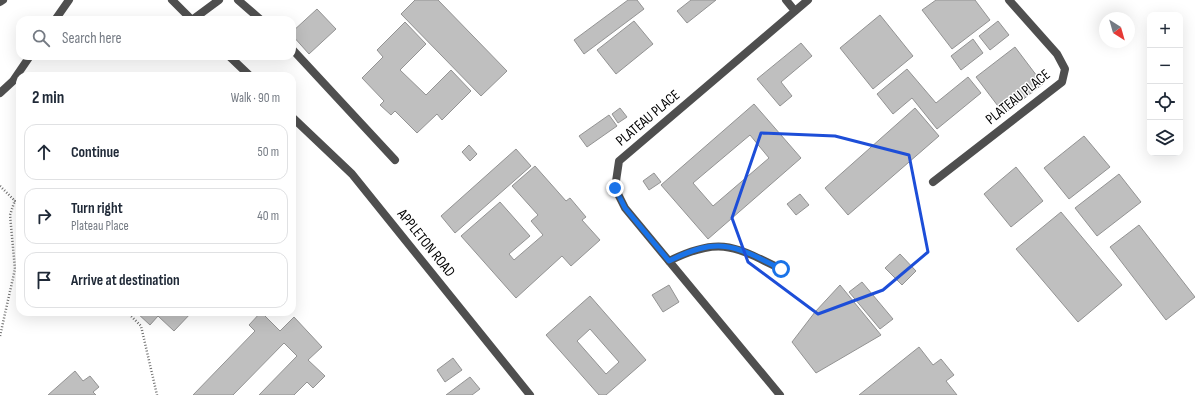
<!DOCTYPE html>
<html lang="en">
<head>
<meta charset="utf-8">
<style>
	:root { --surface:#fff; --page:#f2f2f3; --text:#1f2937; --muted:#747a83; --line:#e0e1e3 }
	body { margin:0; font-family:"Sofia Sans Condensed",sans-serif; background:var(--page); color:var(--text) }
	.controls { position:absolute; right:12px; top:12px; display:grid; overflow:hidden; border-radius:8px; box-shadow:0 4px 16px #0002 }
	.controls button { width:36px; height:36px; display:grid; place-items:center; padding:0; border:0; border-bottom:1px solid var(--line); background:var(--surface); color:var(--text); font:20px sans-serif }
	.compass { position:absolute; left:1099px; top:12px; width:36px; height:36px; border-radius:50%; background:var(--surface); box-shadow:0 4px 16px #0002; rotate:143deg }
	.stop { position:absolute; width:12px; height:12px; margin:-9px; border:3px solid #1a73e8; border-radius:50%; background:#fff }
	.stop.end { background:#1a73e8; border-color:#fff; box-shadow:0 1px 4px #0008 }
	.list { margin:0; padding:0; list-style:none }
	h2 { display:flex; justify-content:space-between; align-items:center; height:52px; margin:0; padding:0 16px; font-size:17px }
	h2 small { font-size:13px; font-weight:400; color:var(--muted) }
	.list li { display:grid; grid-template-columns:26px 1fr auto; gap:12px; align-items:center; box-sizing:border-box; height:56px; margin:0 8px 8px; padding:0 8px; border:1px solid var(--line); border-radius:12px }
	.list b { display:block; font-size:15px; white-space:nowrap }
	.list p { margin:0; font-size:13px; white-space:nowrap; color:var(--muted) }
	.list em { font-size:13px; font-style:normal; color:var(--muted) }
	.icon { flex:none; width:22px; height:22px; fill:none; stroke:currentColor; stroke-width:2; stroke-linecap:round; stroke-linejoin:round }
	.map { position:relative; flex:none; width:1195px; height:395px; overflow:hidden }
	.search { position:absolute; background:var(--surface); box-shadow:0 4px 16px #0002; left:16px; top:16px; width:280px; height:44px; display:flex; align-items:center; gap:10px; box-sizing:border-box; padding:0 14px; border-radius:12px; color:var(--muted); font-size:15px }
	.panel { position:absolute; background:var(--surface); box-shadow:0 4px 16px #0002; left:16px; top:72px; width:280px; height:244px; border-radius:12px }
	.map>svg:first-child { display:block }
</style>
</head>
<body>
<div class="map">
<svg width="1195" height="395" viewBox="0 0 1195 395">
	<rect width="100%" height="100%" fill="#fff"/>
	<path fill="#bfbfbf" stroke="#939393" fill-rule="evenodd" d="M415,0H438L507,71L481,96L401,14Z
		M628,0H637L644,9L584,54L574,40Z
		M691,0H716L687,23L677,11Z
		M936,0H975L990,20L952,49L922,10Z
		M317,9L336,29L309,54L292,35V32Z
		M880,15L913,56L873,89L840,48Z
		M634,21L653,44L616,74L597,50Z
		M998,21L1009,35L990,50L979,36Z
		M405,22L426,44L400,70L426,95L451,70L471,91L442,120L437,114L417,133L395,111L391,115L380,105L384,101L362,78L383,57L377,50Z
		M973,39L983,53L961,70L951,56Z
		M801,43L812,56L781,82L792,96L780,106L757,79Z
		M1015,47L1043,84L1004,114L976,77Z
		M907,69L936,103L968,77L981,93L937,129L912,98L893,114L877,94Z
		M754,104L801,158L708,239L661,185ZM750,135L769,158L713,206L693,183Z
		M620,108L627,117L618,123L612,114Z
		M915,108L939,136L848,215L825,188Z
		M609,115L617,126L587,147L579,136Z
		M1084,136L1110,167L1069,199L1044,168Z
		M469,145L477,154L470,161L462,152Z
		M516,149L531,166L455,233L441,216Z
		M535,166L566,201L570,198L586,217L582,220L600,240L571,266L562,256L516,298L461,236L500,202L530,236L509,254L514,260L543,235L531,221L538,215L512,186Z
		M1016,167L1043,201L1011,227L984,194Z
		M654,173L661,182L649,190L643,181Z
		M1119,174L1141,202L1097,236L1075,208Z
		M800,194L809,205L796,215L787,204Z
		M1061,212L1122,285L1078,322L1016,249Z
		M1139,225L1195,297L1166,320L1110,247Z
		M900,254L916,271L902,285L885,268Z
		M862,282L893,319L880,329L849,292Z
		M669,285L679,302L663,312L652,295Z
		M840,285L881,335L816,373L792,342L815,312Z
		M590,296L646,360L606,395H599L546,335ZM590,329L619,362L606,374L577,341Z
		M136,312H192L174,331L158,316L150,325Z
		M261,312L280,331L294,317L322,347L308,360L325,376L313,388L307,382L294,395H259L297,356L284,343L233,395H193L255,331L249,325Z
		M919,347L933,365L941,359L954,375L946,381L957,395H859Z
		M453,358L462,370L445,382L437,370Z
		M75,371L83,381L90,376L99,387L93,392L96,395H48Z
		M470,377L480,389L472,395H446Z"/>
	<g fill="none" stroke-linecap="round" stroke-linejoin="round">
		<path stroke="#717171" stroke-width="2.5" stroke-dasharray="1 2" stroke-linecap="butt" d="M0,186L20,206
			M127,312L141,326L157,395
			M0,336L15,269L10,215L15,200"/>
		<path stroke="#4f4f4f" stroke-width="8" d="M238,0L261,20
			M0,2L3,0
			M55,20L69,0
			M192,20L219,0
			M292,49L395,160
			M0,93L13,81L30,56
			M669,261C719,236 734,246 781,269"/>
		<path stroke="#4f4f4f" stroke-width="8" d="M172,0L192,20
			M786,0L795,11
			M229,56L250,76
			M292,117L352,174L530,395
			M933,182L1062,82L1065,69L1057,54L1009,0
			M780,395L625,208L615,188L619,161L808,0"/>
	</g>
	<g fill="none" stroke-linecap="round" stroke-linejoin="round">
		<path stroke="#1a73e8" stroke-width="5" d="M615,188L625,208L669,261C719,236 734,245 781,269"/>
	</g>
	<path fill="none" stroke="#1d4ed8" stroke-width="3" stroke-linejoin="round" d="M761,133L835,136L909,155L928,252L883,290L818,314L748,262L732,218Z"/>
	<g text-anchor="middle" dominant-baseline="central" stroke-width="3" stroke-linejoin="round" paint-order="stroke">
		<g font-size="15" fill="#000" stroke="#fff">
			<text transform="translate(1018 97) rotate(-39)">PLATEAU PLACE</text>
			<text transform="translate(648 118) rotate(-40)">PLATEAU PLACE</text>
			<text transform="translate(426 243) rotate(51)">APPLETON ROAD</text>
		</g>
	</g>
</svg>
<div class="controls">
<button>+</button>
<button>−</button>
<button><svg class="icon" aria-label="locate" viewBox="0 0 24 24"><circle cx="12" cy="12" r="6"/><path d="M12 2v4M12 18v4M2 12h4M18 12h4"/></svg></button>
<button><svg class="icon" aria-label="layers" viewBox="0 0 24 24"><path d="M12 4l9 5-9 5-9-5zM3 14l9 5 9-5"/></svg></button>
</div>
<svg class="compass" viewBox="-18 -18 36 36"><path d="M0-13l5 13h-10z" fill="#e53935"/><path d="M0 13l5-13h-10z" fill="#747a83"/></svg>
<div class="stop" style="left:781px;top:269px"></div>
<div class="stop end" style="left:615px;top:188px"></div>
<div class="search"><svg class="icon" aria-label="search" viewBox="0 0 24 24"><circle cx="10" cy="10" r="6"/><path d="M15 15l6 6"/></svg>Search here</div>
<section class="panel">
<h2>2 min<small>Walk · 90 m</small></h2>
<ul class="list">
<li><svg class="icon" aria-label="ahead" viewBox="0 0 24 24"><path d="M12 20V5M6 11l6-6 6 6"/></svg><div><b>Continue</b></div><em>50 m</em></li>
<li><svg class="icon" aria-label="right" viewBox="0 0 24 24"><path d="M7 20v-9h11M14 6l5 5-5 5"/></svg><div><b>Turn right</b><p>Plateau Place</p></div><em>40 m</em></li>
<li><svg class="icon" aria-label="arrive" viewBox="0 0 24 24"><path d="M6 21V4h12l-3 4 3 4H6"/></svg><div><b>Arrive at destination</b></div></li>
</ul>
</section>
</div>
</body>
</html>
